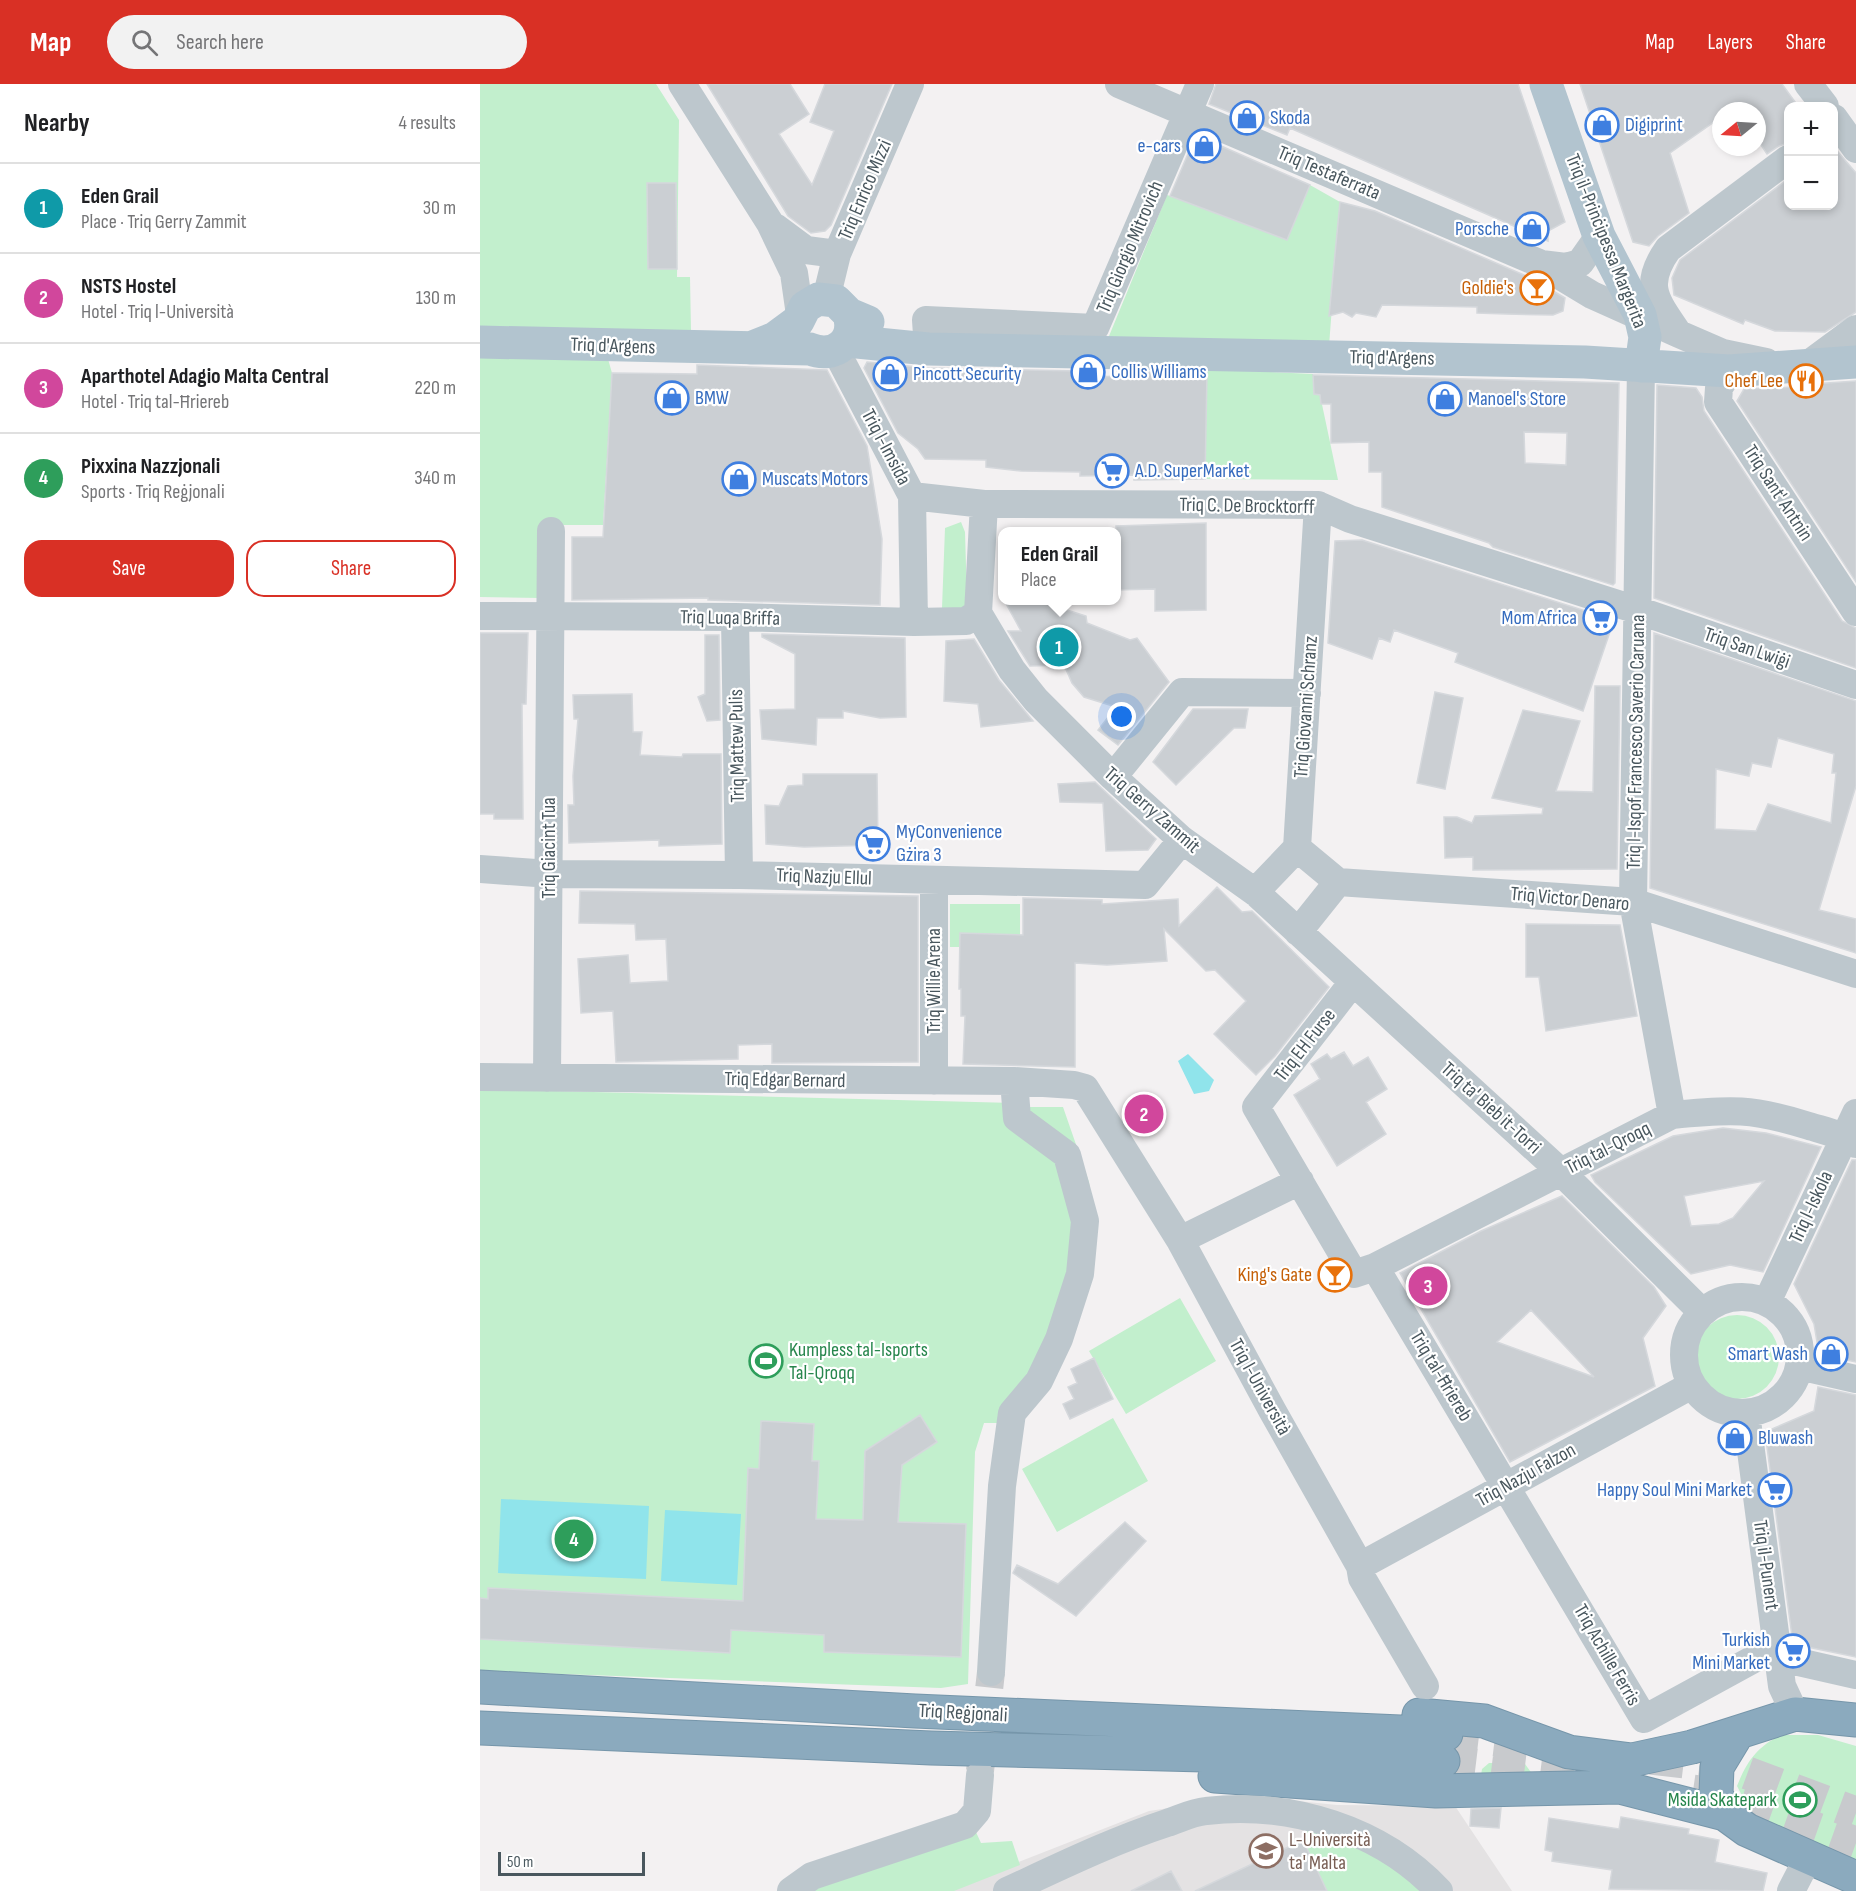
<!DOCTYPE html>
<html lang="en">
<head>
<meta charset="utf-8">
<style>
	:root { --surface:#fff; --page:#f2f2f2; --text:#202124; --muted:#757577; --line:#e0e0e0; --accent:#d93025 }
	body { margin:0; font-family:"Sofia Sans Condensed",sans-serif; background:var(--page); color:var(--text) }
	.controls { position:absolute; right:18px; top:18px; display:grid; overflow:hidden; border-radius:12px; box-shadow:0 3px 9px #0003 }
	.controls button { width:54px; height:54px; display:grid; place-items:center; padding:0; border:0; border-bottom:2px solid var(--line); background:var(--surface); color:var(--text); font:30px sans-serif }
	.compass { position:absolute; left:1232px; top:18px; width:54px; height:54px; border-radius:50%; background:var(--surface); box-shadow:0 3px 9px #0003; rotate:252deg }
	.scale { position:absolute; left:18px; bottom:15px; width:147px; box-sizing:border-box; padding-left:6px; border:3px solid #49575e; border-top:0; font-size:16px; line-height:21px; white-space:nowrap; color:#49575e; -webkit-text-stroke:4px #fff; paint-order:stroke }
	.you { position:absolute; left:642px; top:633px; width:21px; height:21px; margin:-15px; border:4px solid #fff; border-radius:50%; background:#1a73e8; box-shadow:0 0 0 9px #1a73e833 }
	.badge { display:grid; place-items:center; width:39px; height:39px; border-radius:50%; background:var(--accent); color:#fff; font-size:20px; font-weight:700 }
	.pin { position:absolute; translate:-50% -50%; border:3px solid #fff; box-shadow:0 2px 6px #0006 }
	.popup { position:absolute; left:518px; top:443px; width:123px; height:78px; box-sizing:border-box; display:grid; place-content:center; border-radius:12px; background:var(--surface); filter:drop-shadow(0 2px 4px #0005); font-size:20px; white-space:nowrap; color:var(--muted) }
	.popup b { font-size:22px; color:var(--text) }
	.popup::after { content:''; position:absolute; left:50%; top:100%; margin-left:-12px; border:12px solid transparent; border-top-color:var(--surface) }
	.list { margin:0; padding:0; list-style:none }
	h2 { display:flex; justify-content:space-between; align-items:center; height:78px; margin:0; padding:0 24px; font-size:26px }
	h2 small { font-size:20px; font-weight:400; color:var(--muted) }
	.list li { display:grid; grid-template-columns:39px 1fr auto; gap:18px; align-items:center; box-sizing:border-box; height:90px; padding:0 24px; border-top:2px solid var(--line) }
	.list b { display:block; font-size:22px; white-space:nowrap }
	.list p { margin:0; font-size:20px; white-space:nowrap; color:var(--muted) }
	.list em { font-size:20px; font-style:normal; color:var(--muted) }
	.actions { display:flex; gap:12px; padding:18px 24px }
	.actions a { flex:1; padding:14px 0; border:2px solid var(--accent); border-radius:18px; text-align:center; font-size:21px; color:var(--accent) }
	.actions .main { background:var(--accent); color:#fff }
	.icon { flex:none; width:33px; height:33px; fill:none; stroke:currentColor; stroke-width:2; stroke-linecap:round; stroke-linejoin:round }
	.map { position:relative; flex:none; width:1376px; height:1807px; overflow:hidden }
	header { display:flex; align-items:center; gap:36px; box-sizing:border-box; height:84px; padding:0 30px; background:var(--accent); color:#fff }
	header strong { font-size:28px }
	nav { display:flex; gap:33px; margin-inline-start:auto; font-size:21px }
	.search { width:420px; height:54px; background:var(--page); display:flex; align-items:center; gap:15px; box-sizing:border-box; padding:0 21px; border-radius:33px; color:var(--muted); font-size:22px }
	main { display:flex }
	aside { flex:1; background:var(--surface) }
	.map>svg:first-child { display:block }
</style>
</head>
<body>
<header>
<strong>Map</strong>
<div class="search"><svg class="icon" aria-label="search" viewBox="0 0 24 24"><circle cx="10" cy="10" r="6"/><path d="M15 15l6 6"/></svg>Search here</div>
<nav><a>Map</a><a>Layers</a><a>Share</a></nav>
</header>
<main>
<aside>
<h2>Nearby<small>4 results</small></h2>
<ul class="list">
<li><span class="badge" style="background:#0f9aa8">1</span><div><b>Eden Grail</b><p>Place · Triq Gerry Zammit</p></div><em>30 m</em></li>
<li><span class="badge" style="background:#d1479c">2</span><div><b>NSTS Hostel</b><p>Hotel · Triq l-Università</p></div><em>130 m</em></li>
<li><span class="badge" style="background:#d1479c">3</span><div><b>Aparthotel Adagio Malta Central</b><p>Hotel · Triq tal-Ħriereb</p></div><em>220 m</em></li>
<li><span class="badge" style="background:#2e9e5b">4</span><div><b>Pixxina Nazzjonali</b><p>Sports · Triq Reġjonali</p></div><em>340 m</em></li>
</ul>
<div class="actions"><a class="main">Save</a><a>Share</a></div>
</aside>
<div class="map">
<svg width="1376" height="1807" viewBox="0 0 1376 1807">
	<rect width="100%" height="100%" fill="#f3f1f2"/>
	<path fill="#e4e2e3" d="M769,1712L857,1721L975,1722L1032,1807H464L669,1727Z"/>
	<path fill="#c2efcd" d="M0,0H176L199,36L197,193H210L211,247L0,244Z
		M830,101L860,118L849,262L627,257L687,111L724,123L807,156Z
		M0,273L128,275L132,289L123,441H63L61,514L0,513Z
		M727,285L833,290L834,310L840,311L858,396L725,395Z
		M481,438L485,448L487,517L482,527L462,524L465,444Z
		M470,820H540V863H470Z
		M0,1005L534,1019L548,1023H583L609,1098L617,1154L542,1339H504L495,1368L488,1600L461,1604L0,1587Z
		M700,1214L736,1277L646,1330L609,1267Z
		M1215 1273a42 42 0 1 1 84 0a42 42 0 1 1-84 0Z
		M633,1334L668,1397L577,1448L542,1385Z
		M1301,1651H1338L1376,1662V1778L1295,1746L1271,1729L1257,1702C1267,1677 1277,1663 1301,1651Z
		M1009,1679H1019L1029,1683L1045,1680L1053,1691H1001L1002,1685Z
		M826,1740L904,1775L945,1807H847L823,1757Z
		M495,1746L501,1759L532,1757L540,1781L474,1807H325Z"/>
	<path fill="#90e4eb" d="M708,970L734,996L729,1007L714,1010L698,977Z
		M21,1415L169,1422L166,1495L18,1489Z
		M185,1426L261,1430L257,1501L181,1497Z"/>
	<path fill="#cbcfd3" stroke="#d5d8dc" stroke-width="1.5" fill-rule="evenodd" d="M227,0H310L329,30L299,50L332,101L354,47L330,38L345,0H412L351,141L345,147L331,149L308,132Z
		M736,0H1038L1085,138L1068,147V157L810,44L807,51L729,20Z
		M1100,0H1302L1318,22H1308V59L1299,62L1287,70L1277,55V27H1241V33L1190,69L1209,129L1178,152L1169,162L1153,158Z
		M716,51L830,101L807,156L690,112Z
		M1353,62L1376,89V228L1345,248L1295,247L1265,236L1263,240L1194,211L1192,194L1200,176L1308,95V122H1353Z
		M167,99H196L197,185H168Z
		M860,118L895,127L1051,194L1085,214L1083,227L1073,231L1026,230L997,229V223L902,221L896,233L876,229L872,233L863,228L849,232Z
		M387,278L448,284L599,287V293L654,292L653,288L727,289L725,395L654,396V391L600,392V388L541,387L506,383V376L445,375L438,365L418,349L384,284Z
		M217,281L347,286L387,362L402,455L400,521L228,516V514L92,516V453H123L132,289L217,290Z
		M833,291L1139,299L1135,499L1133,501L1013,463L1009,459L902,423V388H889V358L851,359V320H841L840,311L834,310ZM1044,348L1087,349L1086,381L1045,379Z
		M1376,297V498L1257,317L1264,305L1315,303L1318,301Z
		M1177,301L1216,304L1222,313L1224,327L1362,537L1376,544V584L1174,514Z
		M726,439V526L675,527V505L636,506V442Z
		M882,456L1134,536L1103,627L975,578L978,569L914,546L910,558L899,554L892,575L848,559L855,457Z
		M524,516H587V526L606,532L607,539L650,556L657,554L689,598L638,661L618,646L636,623L604,613L592,599L584,581L550,582L528,547H541Z
		M0,549H48L46,620H42L43,735H14V730H0Z
		M1174,549L1376,617V702L1339,826L1376,835V869L1170,804ZM1298,654L1354,670L1352,689H1356L1351,739L1288,720L1276,747L1235,745L1236,685L1269,692L1272,679L1291,683Z
		M282,550L425,554L426,633L400,634L363,627V634H337L336,661L282,655L280,626L315,625V570L282,553Z
		M225,551H239L240,636L227,637L218,613L225,610Z
		M494,555L519,596L553,637L501,643L498,620L464,617L466,557Z
		M1115,602H1140L1137,785L993,786V773L965,774L964,733H977L992,739L995,732L1062,730L1063,724L1012,714L1043,626L1100,637L1076,707L1113,708Z
		M955,608L983,614L965,705L937,699Z
		M152,610L153,648H162L160,671L202,673L203,670H241L242,760L179,762V756L89,759L88,721H94L93,692L98,635H94L93,611Z
		M713,625H768L765,644H754L696,701L673,678Z
		M323,690H397L398,761L324,763L286,760L285,721L299,722L308,702L323,701Z
		M615,698L676,755L668,766L626,767L623,719L580,718L578,700Z
		M737,803L762,828L772,827L849,903L795,972L776,991L734,950L766,917L735,886L726,887L684,845L687,877L627,881L595,879V983L483,980L485,932H481V905H479L480,849L543,851V814L622,816V820L698,815L699,842Z
		M100,807L438,812V978L292,979V960L258,961V975L136,978L133,927L101,929L98,875L148,871L150,899L188,897L186,855L156,856L155,840L99,839Z
		M1046,840L1140,841L1157,932L1066,947L1059,893H1046Z
		M864,968L873,982L888,973L907,1005L886,1018L906,1050L857,1082L814,1011L840,995L831,980L847,970L851,975Z
		M1243,1044L1286,1049L1341,1063L1283,1188L1250,1181L1211,1190L1115,1098L1111,1091L1193,1052ZM1284,1097L1253,1134L1239,1140L1211,1142L1204,1112Z
		M1372,1076H1376V1278L1339,1270L1334,1240L1314,1200Z
		M1082,1112L1174,1203L1186,1222L1163,1254L1175,1302L1030,1378L920,1189L1001,1147ZM1051,1226L1114,1293L1017,1258Z
		M614,1274L633,1315L590,1335L583,1320L594,1315L588,1303L597,1299L591,1285Z
		M1338,1303L1376,1311V1573L1313,1560L1285,1348L1334,1327Z
		M440,1331L457,1358L422,1381L418,1438L486,1440L481,1573L344,1568V1551L251,1546L250,1569L0,1555V1514L8,1515V1504L263,1517L268,1384L279,1385L281,1337L334,1340L332,1377H339L336,1435L383,1436L385,1367Z
		M645,1438L666,1457L596,1532L533,1489L537,1481L578,1500Z
		M1021,1724L1019,1744L990,1742L991,1725Z
		M1141,1733L1209,1745L1208,1750L1239,1756L1235,1778L1287,1789L1283,1807L1129,1805L1132,1786L1072,1777L1073,1768L1065,1766L1069,1734L1139,1745Z
		M823,1756L847,1807H715Z
		M691,1787L702,1807H651Z"/>
	<g fill="none" stroke-linecap="round" stroke-linejoin="round">
		<path stroke="#c8cacd" stroke-width="28" stroke-dasharray="28 14" stroke-linecap="butt" d="M500,1687L511,1588"/>
		<path stroke="#c8cacd" stroke-width="33" stroke-dasharray="33 16" stroke-linecap="butt" d="M966,1650L1048,1660
			M1171,1674L1254,1684L1376,1729
			M963,1677L1102,1694
			M1213,1707L1241,1711L1376,1759"/>
		<defs>
			<path id="highway" d="M0,1603L435,1627L966,1650
				M939,1631L1004,1637L1089,1668L1152,1676L1212,1663L1315,1630L1376,1636
				M0,1644L451,1664L963,1677
				M1257,1650L1237,1683L1236,1710L1245,1730L1267,1746L1376,1794
				M735,1692L956,1707L1140,1703L1245,1730"/>
		</defs>
		<use href="#highway" stroke="#7696aa" stroke-width="35"/>
		<path stroke="#bdc7cd" stroke-width="28" d="M202,0L290,139L314,189L320,231
			M639,0L1059,179L1112,211L1199,250L1243,269L1286,278
			M1328,0L1345,22
			M1354,34L1376,65
			M295,143L326,166L357,170
			M1061,180L1086,183L1100,179L1119,152
			M346,215L357,170L430,0
			M1198,249C1176,216 1162,202 1188,165L1308,75
			M448,265L446,236L615,244L720,0
			M356,267L432,412L434,538
			M1330,279L1376,245
			M1161,282L1153,818L1192,1031
			M1249,287L1239,304L1238,318L1376,528
			M432,412L504,420L838,421L870,435L1157,526L1376,601
			M498,529L532,586L556,616L633,693L702,756L775,808L1081,1088L1222,1228
			M498,529L504,420
			M0,532L255,533L434,538L486,537L498,529
			M255,533L259,791
			M633,693L702,608L827,609
			M817,764L858,798
			M0,785L70,790L259,791L665,801L702,756
			M858,798L1153,818L1376,890
			M775,808L817,764L838,421
			M818,848L858,798
			M873,898L776,1023L874,1190L895,1183L1192,1031C1250,1025 1273,1024 1329,1042C1345,1047 1361,1050 1376,1060
			M0,993L534,997L594,1001L605,1004L700,1156L792,1326L880,1482L882,1494L945,1602
			M67,994L71,447
			M454,997V796
			M700,1156L820,1097
			M895,1183L1164,1635L1283,1570L1376,1591
			M1204 1271a58 58 0 1 1 116 0a58 58 0 1 1-116 0Z
			M1287,1218L1376,1029
			M1319,1282L1376,1295
			M1266,1329L1302,1602L1315,1630
			M880,1482L1212,1301
			M511,1588L522,1402L532,1329L559,1297L579,1255L600,1190L605,1137L587,1071L537,1034L534,997
			M311,1807L332,1792L485,1741L497,1727L500,1691
			M527,1807C579,1783 632,1757 687,1739C699,1735 713,1728 726,1727C810,1717 901,1745 959,1807
			M1311,1807L1328,1774"/>
		<path stroke="#b2c4cf" stroke-width="33" d="M1066,0L1119,152L1160,231L1165,253L1161,282
			M367,257L448,265L1105,278L1249,287L1376,278
			M0,258L330,265C355,275 377,257 369,230
			M270,264L295,254L318,237L325,223L338,215L356,217L369,230L388,238"/>
		<use href="#highway" stroke="#8baabe" stroke-width="33"/>
	</g>
	<defs>
		<symbol id="shop-ring" viewBox="-11 -11 22 22"><circle r="9.5" fill="#fff" stroke="#3f7fe0" stroke-width="1.5"/><path d="M-5-2.5h2.3a2.7 3.5 0 0 1 5.4 0H5L5.5 6h-11ZM-1.5-2.5h3a1.5 2.3 0 0 0-3 0Z" fill="#3f7fe0"/></symbol>
		<symbol id="bar-ring" viewBox="-11 -11 22 22"><circle r="9.5" fill="#fff" stroke="#e8710a" stroke-width="1.5"/><path d="M-6-5H6L.8 .8V4.5H3.5V6h-7V4.5H-.8V.8Z" fill="#e8710a"/></symbol>
		<symbol id="restaurant-ring" viewBox="-11 -11 22 22"><circle r="9.5" fill="#fff" stroke="#e8710a" stroke-width="1.5"/><path d="M-5-6h1v4h1v-4h1v4h1v-4h1v5L-1.5 .5V6h-2V.5L-5-1ZM5-6V6H3V1.5H1.5Q1.5-4 5-6Z" fill="#e8710a"/></symbol>
		<symbol id="supermarket-ring" viewBox="-11 -11 22 22"><circle r="9.5" fill="#fff" stroke="#3f7fe0" stroke-width="1.5"/><path d="M-6-5.5h2.5l.6 2H6L4.5 2H-2.5L-4.4-4H-6ZM-1.5 3.2a1.3 1.3 0 1 0 .1 0ZM3 3.2a1.3 1.3 0 1 0 .1 0Z" fill="#3f7fe0"/></symbol>
		<symbol id="stadium-ring" viewBox="-11 -11 22 22"><circle r="9.5" fill="#fff" stroke="#2e9e5b" stroke-width="1.5"/><path d="M0-5a6.5 5 0 1 0 0 10a6.5 5 0 1 0 0-10ZM-3.5-1.8h7v3.6h-7Z" fill="#2e9e5b"/></symbol>
		<symbol id="university-ring" viewBox="-11 -11 22 22"><circle r="9.5" fill="#fff" stroke="#8d6e63" stroke-width="1.5"/><path d="M0-5L7-2L0 1L-7-2ZM-4 1L0 2.5L4 1V4Q0 6-4 4Z" fill="#8d6e63"/></symbol>
	</defs>
	<g fill-rule="evenodd">
		<use href="#shop-ring" x="748" y="15" width="38" height="38"/>
		<use href="#shop-ring" x="1103" y="22" width="38" height="38"/>
		<use href="#shop-ring" x="705" y="43" width="38" height="38"/>
		<use href="#shop-ring" x="1033" y="126" width="38" height="38"/>
		<use href="#bar-ring" x="1038" y="185" width="38" height="38"/>
		<use href="#shop-ring" x="589" y="269" width="38" height="38"/>
		<use href="#shop-ring" x="391" y="271" width="38" height="38"/>
		<use href="#restaurant-ring" x="1307" y="278" width="38" height="38"/>
		<use href="#shop-ring" x="173" y="295" width="38" height="38"/>
		<use href="#shop-ring" x="946" y="296" width="38" height="38"/>
		<use href="#supermarket-ring" x="613" y="368" width="38" height="38"/>
		<use href="#shop-ring" x="240" y="376" width="38" height="38"/>
		<use href="#supermarket-ring" x="1101" y="515" width="38" height="38"/>
		<use href="#supermarket-ring" x="374" y="741" width="38" height="38"/>
		<use href="#bar-ring" x="836" y="1172" width="38" height="38"/>
		<use href="#shop-ring" x="1332" y="1251" width="38" height="38"/>
		<use href="#stadium-ring" x="267" y="1258" width="38" height="38"/>
		<use href="#shop-ring" x="1236" y="1335" width="38" height="38"/>
		<use href="#supermarket-ring" x="1276" y="1387" width="38" height="38"/>
		<use href="#supermarket-ring" x="1294" y="1548" width="38" height="38"/>
		<use href="#stadium-ring" x="1301" y="1697" width="38" height="38"/>
		<use href="#university-ring" x="767" y="1748" width="38" height="38"/>
	</g>
	<g text-anchor="middle" dominant-baseline="central" stroke-width="4.5" stroke-linejoin="round" paint-order="stroke">
		<g font-size="20" fill="#366cbe" stroke="#fff" text-anchor="start">
			<text x="790" y="34">Skoda</text>
			<text x="1145" y="41">Digiprint</text>
			<text x="701" y="62" text-anchor="end">e-cars</text>
			<text x="1029" y="145" text-anchor="end">Porsche</text>
			<text x="631" y="288">Collis Williams</text>
			<text x="433" y="290">Pincott Security</text>
			<text x="215" y="314">BMW</text>
			<text x="988" y="315">Manoel's Store</text>
			<text x="655" y="387">A.D. SuperMarket</text>
			<text x="282" y="395">Muscats Motors</text>
			<text x="1097" y="534" text-anchor="end">Mom Africa</text>
			<text x="416" y="748">MyConvenience<tspan x="416" dy="23">Gżira 3</tspan></text>
			<text x="1328" y="1270" text-anchor="end">Smart Wash</text>
			<text x="1278" y="1354">Bluwash</text>
			<text x="1272" y="1406" text-anchor="end">Happy Soul Mini Market</text>
			<text x="1290" y="1556" text-anchor="end">Turkish<tspan x="1290" dy="23">Mini Market</tspan></text>
		</g>
		<g font-size="20" fill="#49575e" stroke="#fff">
			<text transform="translate(849 89) rotate(23)">Triq Testaferrata</text>
			<text transform="translate(385 106) rotate(-67)">Triq Enrico Mizzi</text>
			<text transform="translate(1126 157) rotate(68)">Triq il-Prinċipessa Margerita</text>
			<text transform="translate(650 163) rotate(-67)">Triq Giorgio Mitrovich</text>
			<text transform="translate(133 262) rotate(2)">Triq d'Argens</text>
			<text transform="translate(912 274) rotate(1)">Triq d'Argens</text>
			<text transform="translate(406 363) rotate(62)">Triq l-Imsida</text>
			<text transform="translate(1298 409) rotate(57)">Triq Sant' Antnin</text>
			<text transform="translate(767 422) rotate(1)">Triq C. De Brocktorff</text>
			<text transform="translate(250 534) rotate(1)">Triq Luqa Briffa</text>
			<text transform="translate(1267 564) rotate(19)">Triq San Lwiġi</text>
			<text transform="translate(826 623) rotate(-86)">Triq Giovanni Schranz</text>
			<text transform="translate(1156 658) rotate(-89)">Triq l-Isqof Francesco Saverio Caruana</text>
			<text transform="translate(257 662) rotate(-91)">Triq Mattew Pulis</text>
			<text transform="translate(672 726) rotate(41)">Triq Gerry Zammit</text>
			<text transform="translate(69 764) rotate(-90)">Triq Giacint Tua</text>
			<text transform="translate(344 793) rotate(2)">Triq Nazju Ellul</text>
			<text transform="translate(1090 815) rotate(5)">Triq Victor Denaro</text>
			<text transform="translate(454 897) rotate(-90)">Triq Willie Arena</text>
			<text transform="translate(825 961) rotate(-52)">Triq EH Furse</text>
			<text transform="translate(305 996) rotate(1)">Triq Edgar Bernard</text>
			<text transform="translate(1011 1024) rotate(42)">Triq ta' Bieb it-Torri</text>
			<text transform="translate(1128 1064) rotate(-27)">Triq tal-Qroqq</text>
			<text transform="translate(1331 1123) rotate(-65)">Triq l-Iskola</text>
			<text transform="translate(961 1292) rotate(59)">Triq tal-Ħriereb</text>
			<text transform="translate(780 1303) rotate(61)">Triq l-Università</text>
			<text transform="translate(1046 1391) rotate(-29)">Triq Nazju Falzon</text>
			<text transform="translate(1286 1481) rotate(82)">Triq il-Punent</text>
			<text transform="translate(1127 1571) rotate(60)">Triq Achille Ferris</text>
			<text transform="translate(483 1629) rotate(3)">Triq Reġjonali</text>
		</g>
		<g font-size="20" fill="#c56008" stroke="#fff" text-anchor="end">
			<text x="1034" y="204">Goldie's</text>
			<text x="1303" y="297">Chef Lee</text>
			<text x="832" y="1191">King's Gate</text>
		</g>
		<g font-size="20" fill="#27864d" stroke="#fff" text-anchor="start">
			<text x="309" y="1266">Kumpless tal-Isports<tspan x="309" dy="23">Tal-Qroqq</tspan></text>
			<text x="1297" y="1716" text-anchor="end">Msida Skatepark</text>
		</g>
		<g font-size="20" fill="#785e54" stroke="#fff" text-anchor="start">
			<text x="809" y="1756">L-Università<tspan x="809" dy="23">ta' Malta</tspan></text>
		</g>
	</g>
</svg>
<div class="controls">
<button>+</button>
<button>−</button>
</div>
<svg class="compass" viewBox="-18 -18 36 36"><path d="M0-13l5 13h-10z" fill="#e53935"/><path d="M0 13l5-13h-10z" fill="#757577"/></svg>
<div class="scale">50 m</div>
<div class="you"></div>
<div class="pin badge" style="left:579px;top:563px;background:#0f9aa8">1</div>
<div class="popup"><b>Eden Grail</b>Place</div>
<div class="pin badge" style="left:664px;top:1030px;background:#d1479c">2</div>
<div class="pin badge" style="left:948px;top:1202px;background:#d1479c">3</div>
<div class="pin badge" style="left:94px;top:1455px;background:#2e9e5b">4</div>
</div>
</main>
</body>
</html>
